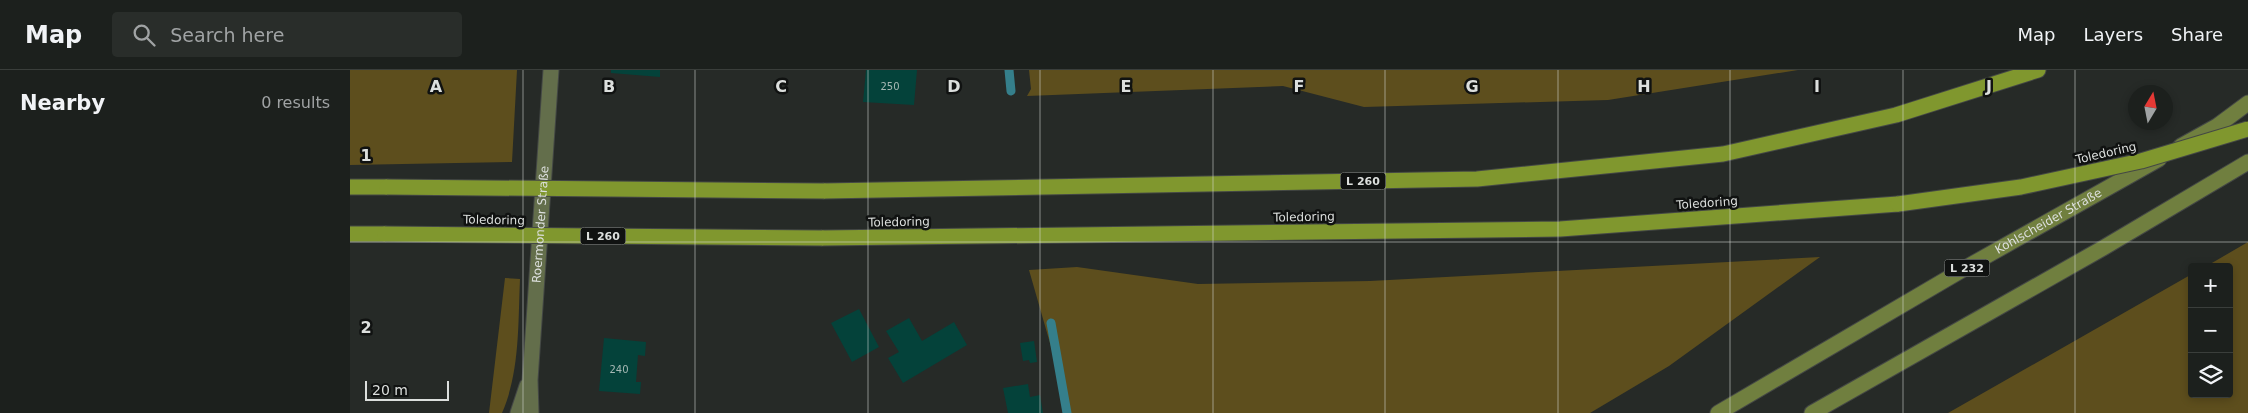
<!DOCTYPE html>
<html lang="en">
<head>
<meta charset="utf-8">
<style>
	:root { --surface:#1c201d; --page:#292d2a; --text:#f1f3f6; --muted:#a0a3a4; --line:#3a3e3b }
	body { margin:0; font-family:"DejaVu Sans",sans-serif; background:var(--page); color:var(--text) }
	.controls { position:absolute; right:15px; bottom:15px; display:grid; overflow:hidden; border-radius:5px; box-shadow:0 2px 8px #0003 }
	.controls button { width:45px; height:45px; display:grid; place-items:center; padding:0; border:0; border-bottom:1px solid var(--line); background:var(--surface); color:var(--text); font:25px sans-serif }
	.compass { position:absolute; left:1778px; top:15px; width:45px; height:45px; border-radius:50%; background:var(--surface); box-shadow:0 2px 8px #0003; rotate:10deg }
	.scale { position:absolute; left:15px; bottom:12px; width:84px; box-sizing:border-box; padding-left:5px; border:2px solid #dcdfdd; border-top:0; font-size:14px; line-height:18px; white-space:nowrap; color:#dcdfdd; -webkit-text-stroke:4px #101211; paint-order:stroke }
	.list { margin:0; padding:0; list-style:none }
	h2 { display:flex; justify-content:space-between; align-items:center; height:65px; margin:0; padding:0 20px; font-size:21px }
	h2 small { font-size:16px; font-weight:400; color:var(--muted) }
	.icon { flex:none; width:28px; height:28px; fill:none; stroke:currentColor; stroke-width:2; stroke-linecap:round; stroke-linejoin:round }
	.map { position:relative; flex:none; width:1898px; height:343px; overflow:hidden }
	header { display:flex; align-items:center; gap:30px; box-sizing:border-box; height:70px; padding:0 25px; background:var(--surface); border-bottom:1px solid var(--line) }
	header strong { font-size:24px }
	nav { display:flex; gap:28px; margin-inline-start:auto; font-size:18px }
	.search { width:350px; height:45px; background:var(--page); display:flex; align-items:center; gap:12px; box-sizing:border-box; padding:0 18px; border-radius:5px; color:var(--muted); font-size:19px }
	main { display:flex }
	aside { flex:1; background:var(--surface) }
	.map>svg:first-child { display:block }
</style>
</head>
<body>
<header>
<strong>Map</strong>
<div class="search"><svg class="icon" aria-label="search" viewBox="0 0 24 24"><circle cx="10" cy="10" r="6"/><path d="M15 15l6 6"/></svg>Search here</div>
<nav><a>Map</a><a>Layers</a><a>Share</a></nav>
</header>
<main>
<aside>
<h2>Nearby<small>0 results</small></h2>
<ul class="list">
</ul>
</aside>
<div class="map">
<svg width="1898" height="343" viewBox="0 0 1898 343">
	<rect width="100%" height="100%" fill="#262a27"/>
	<path fill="#5d4e1d" d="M0,0H167L162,92L0,95Z
		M679,0H1448L1258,30L1014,37L933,16L677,26L681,19Z
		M1898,172V343H1598L1842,204V324H1879V197H1855Z
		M1470,187L1319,296L1240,343H720L679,200L727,197L848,214L1020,211Z
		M155,208L170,209C168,254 170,302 152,343H139Z"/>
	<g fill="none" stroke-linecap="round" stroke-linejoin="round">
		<path stroke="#357f8b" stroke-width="9" d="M659,0L661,21
			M701,253L717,343"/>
	</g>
	<path fill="#04423a" d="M261,0H310V7L261,3Z
		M516,0H567L564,35L513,32Z
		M509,239L529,277L502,292L481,253Z
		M559,248L572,271L604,252L617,275L553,313L538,288L549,282L536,261Z
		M254,268L296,272L295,286L288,285L286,312H291L290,324L249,321Z
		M684,271L687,292L680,293L679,290L673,291L670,273Z
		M678,314L680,327L690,325L693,343H658L653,318Z"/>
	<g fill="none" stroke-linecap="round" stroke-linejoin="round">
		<defs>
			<g id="secondary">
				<path d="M168,343L177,316"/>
				<path id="s1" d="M181,343L180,310L201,0"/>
			</g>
			<g id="primary">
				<path d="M1831,76L1867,56L1898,33"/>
				<path id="s2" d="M1368,343L1624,193L1809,89"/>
				<path d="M1462,343L1753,178L1898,92"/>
			</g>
			<path id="highway" d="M0,117H37
				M474,121L1127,109L1373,84L1546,45L1688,0
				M0,164H35
				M472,168L1210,159L1548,134"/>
		</defs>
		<use href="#secondary" stroke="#444845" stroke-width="17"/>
		<use href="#primary" stroke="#444845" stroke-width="17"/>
		<use href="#highway" stroke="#444845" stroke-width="17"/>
		<use href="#secondary" stroke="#636e4b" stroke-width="15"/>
		<use href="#primary" stroke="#707f3f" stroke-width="15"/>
		<use href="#highway" stroke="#80972e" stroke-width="15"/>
		<defs>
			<path id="highway-bridge" d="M37,117L474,121
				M1548,134L1671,117L1791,91L1898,59
				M35,164L472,168"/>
		</defs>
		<use href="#highway-bridge" stroke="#444845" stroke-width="17" stroke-linecap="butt"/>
		<use href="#highway-bridge" stroke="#80972e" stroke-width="15"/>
	</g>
	<path fill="none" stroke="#dcdfdd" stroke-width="1" stroke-opacity="0.55" d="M173,0V343M345,0V343M518,0V343M690,0V343M863,0V343M1035,0V343M1208,0V343M1380,0V343M1553,0V343M1725,0V343M0,172H1898"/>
	<g text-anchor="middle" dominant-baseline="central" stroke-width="5" stroke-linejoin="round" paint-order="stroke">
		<g font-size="10" fill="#a6b8b4">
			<text x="540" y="16">250</text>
			<text x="269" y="299">240</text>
		</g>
		<g fill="#101211" stroke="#9fa2a0" stroke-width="1">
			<rect x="990.5" y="102.5" width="45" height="17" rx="4"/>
			<rect x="230.5" y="157.5" width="45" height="17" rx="4"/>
			<rect x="1594.5" y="189.5" width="45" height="17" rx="4"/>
		</g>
		<g font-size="11" font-weight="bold" fill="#dcdfdd">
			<text x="1013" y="111">L 260</text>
			<text x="253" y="166">L 260</text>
			<text x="1617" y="198">L 232</text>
		</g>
		<g font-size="12" fill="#dcdfdd" stroke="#101211">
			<text transform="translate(1756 83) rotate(-13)">Toledoring</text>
			<text transform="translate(1357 133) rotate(-4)">Toledoring</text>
			<text transform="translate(954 147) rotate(-1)">Toledoring</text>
			<text transform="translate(144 150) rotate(1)">Toledoring</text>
			<text stroke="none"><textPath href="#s2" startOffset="382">Kohlscheider Straße</textPath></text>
			<text transform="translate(549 152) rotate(-1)">Toledoring</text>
			<text stroke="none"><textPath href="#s1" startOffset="189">Roermonder Straße</textPath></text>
		</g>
	</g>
	<g font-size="16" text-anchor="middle" font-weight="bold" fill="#dcdfdd" stroke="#101211" stroke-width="5" stroke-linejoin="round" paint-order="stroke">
		<text x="86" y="22">A</text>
		<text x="259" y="22">B</text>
		<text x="431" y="22">C</text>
		<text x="604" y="22">D</text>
		<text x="776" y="22">E</text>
		<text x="949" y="22">F</text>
		<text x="1122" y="22">G</text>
		<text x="1294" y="22">H</text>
		<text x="1467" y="22">I</text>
		<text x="1639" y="22">J</text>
		<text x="16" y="91">1</text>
		<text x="16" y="263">2</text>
	</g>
</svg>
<div class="controls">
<button>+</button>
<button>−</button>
<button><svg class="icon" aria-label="layers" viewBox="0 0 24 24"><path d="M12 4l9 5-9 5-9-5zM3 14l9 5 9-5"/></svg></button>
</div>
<svg class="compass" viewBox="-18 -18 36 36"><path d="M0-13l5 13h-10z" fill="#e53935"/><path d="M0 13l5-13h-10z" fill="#a0a3a4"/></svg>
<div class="scale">20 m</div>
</div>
</main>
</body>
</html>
